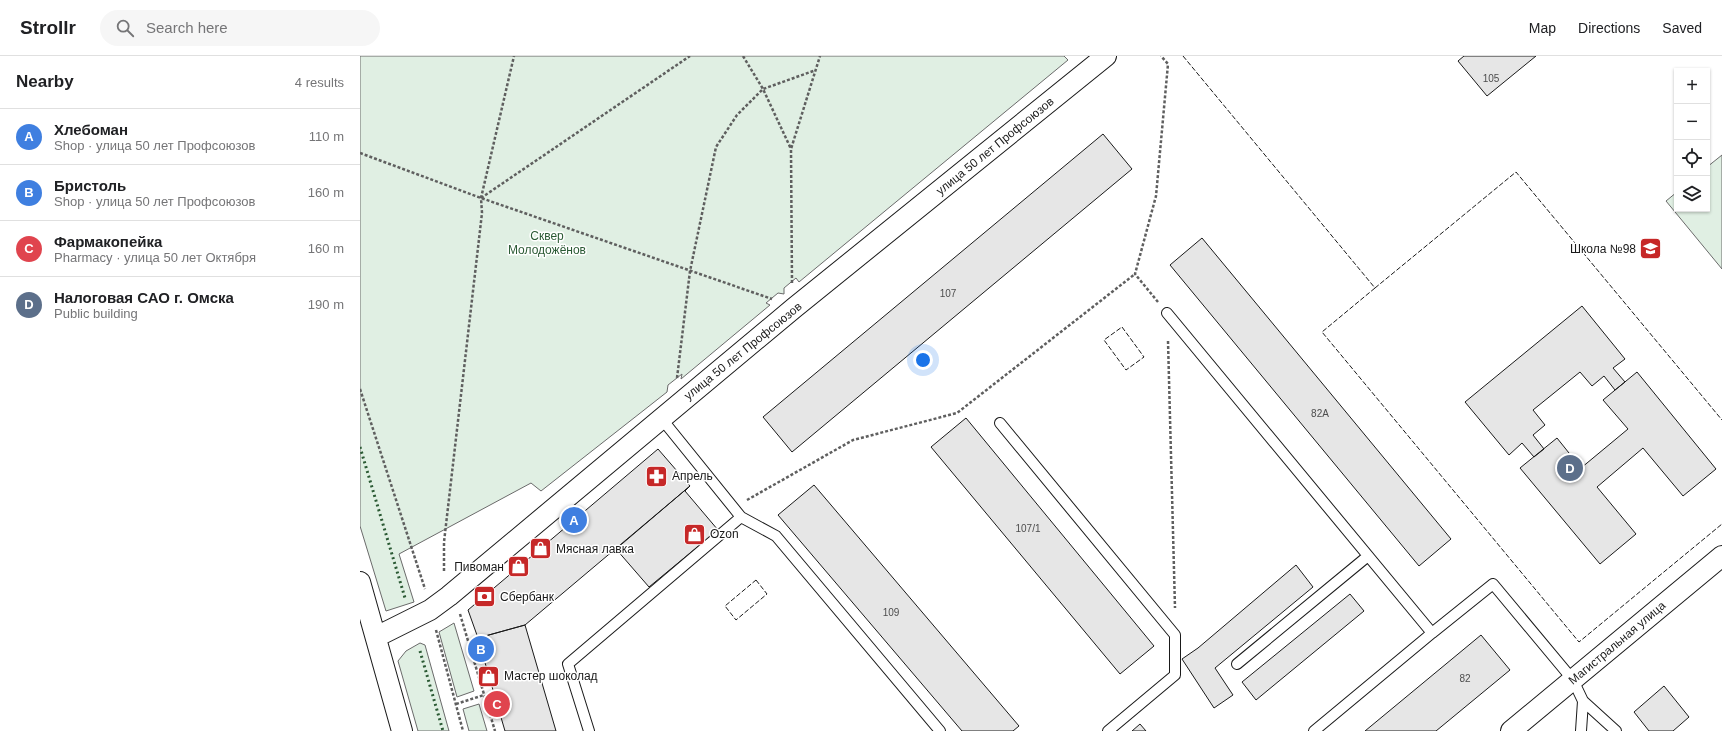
<!DOCTYPE html>
<html lang="en">
<head>
<meta charset="utf-8">
<style>
	:root { --surface:#fff; --page:#f6f6f6; --text:#202124; --muted:#757577; --line:#e0e0e0; --accent:#7c3aed }
	body { margin:0; font-family:Arial,sans-serif; background:var(--page); color:var(--text) }
	.controls { position:absolute; right:12px; top:12px; display:grid; overflow:hidden; border-radius:0px; box-shadow:0 1px 3px #0004 }
	.controls button { width:36px; height:36px; display:grid; place-items:center; padding:0; border:0; border-bottom:1px solid var(--line); background:var(--surface); color:var(--text); font:20px sans-serif }
	.you { position:absolute; left:563px; top:304px; width:14px; height:14px; margin:-10px; border:3px solid #fff; border-radius:50%; background:#1a73e8; box-shadow:0 0 0 6px #1a73e833 }
	.badge { display:grid; place-items:center; width:26px; height:26px; border-radius:50%; background:var(--accent); color:#fff; font-size:13px; font-weight:700 }
	.pin { position:absolute; translate:-50% -50%; border:2px solid #fff; box-shadow:0 1px 4px #0006 }
	.list { margin:0; padding:0; list-style:none }
	h2 { display:flex; justify-content:space-between; align-items:center; height:52px; margin:0; padding:0 16px; font-size:17px }
	h2 small { font-size:13px; font-weight:400; color:var(--muted) }
	.list li { display:grid; grid-template-columns:26px 1fr auto; gap:12px; align-items:center; box-sizing:border-box; height:56px; padding:0 16px; border-top:1px solid var(--line) }
	.list b { display:block; font-size:15px; white-space:nowrap }
	.list p { margin:0; font-size:13px; white-space:nowrap; color:var(--muted) }
	.list em { font-size:13px; font-style:normal; color:var(--muted) }
	.icon { flex:none; width:22px; height:22px; fill:none; stroke:currentColor; stroke-width:2; stroke-linecap:round; stroke-linejoin:round }
	.map { position:relative; flex:none; width:1362px; height:675px; overflow:hidden }
	header { display:flex; align-items:center; gap:24px; box-sizing:border-box; height:56px; padding:0 20px; background:var(--surface); border-bottom:1px solid var(--line) }
	header strong { font-size:19px }
	nav { display:flex; gap:22px; margin-inline-start:auto; font-size:14px }
	.search { width:280px; height:36px; background:var(--page); display:flex; align-items:center; gap:10px; box-sizing:border-box; padding:0 14px; border-radius:22px; color:var(--muted); font-size:15px }
	main { display:flex }
	aside { flex:1; background:var(--surface) }
	.map>svg:first-child { display:block }
</style>
</head>
<body>
<header>
<strong>Strollr</strong>
<div class="search"><svg class="icon" aria-label="search" viewBox="0 0 24 24"><circle cx="10" cy="10" r="6"/><path d="M15 15l6 6"/></svg>Search here</div>
<nav><a>Map</a><a>Directions</a><a>Saved</a></nav>
</header>
<main>
<aside>
<h2>Nearby<small>4 results</small></h2>
<ul class="list">
<li><span class="badge" style="background:#3f7fe0">A</span><div><b>Хлебоман</b><p>Shop · улица 50 лет Профсоюзов</p></div><em>110 m</em></li>
<li><span class="badge" style="background:#3f7fe0">B</span><div><b>Бристоль</b><p>Shop · улица 50 лет Профсоюзов</p></div><em>160 m</em></li>
<li><span class="badge" style="background:#e0444e">C</span><div><b>Фармакопейка</b><p>Pharmacy · улица 50 лет Октября</p></div><em>160 m</em></li>
<li><span class="badge" style="background:#5c6f8a">D</span><div><b>Налоговая САО г. Омска</b><p>Public building</p></div><em>190 m</em></li>
</ul>
</aside>
<div class="map">
<svg width="1362" height="675" viewBox="0 0 1362 675">
	<rect width="100%" height="100%" fill="#fff"/>
	<path fill="#e0efe3" stroke="#6a6a6a" d="M0,0H704L708,4L439,226L436,222L424,232V238L418,237L406,247L410,249L321,323L322,318L308,329L307,336L181,435L171,427L39,498L54,546L26,555L0,470Z
		M1362,99V213L1306,145L1317,136V153H1347V111Z
		M94,567L114,635L97,641L79,576Z
		M60,587L65,589L89,675H58L38,605L46,595Z
		M119,648L127,675H109L103,653Z"/>
	<path fill="#e6e6e6" stroke="#1a1a1a" d="M1104,0H1176L1127,40L1098,5Z
		M743,78L772,113L432,396L403,361Z
		M842,182L1091,483L1059,510L810,209Z
		M1222,250L1265,303L1253,312L1265,326L1255,334L1244,320L1232,330L1220,316L1173,354L1185,369L1173,379L1184,393L1174,401L1162,387L1149,399L1105,346Z
		M1277,316L1356,413L1323,440L1283,392L1237,431L1276,478L1240,508L1160,412L1197,382L1221,412L1268,373L1243,344Z
		M606,362L794,590L760,618L571,391Z
		M298,393L330,430L165,569L118,582L108,554Z
		M454,429L659,670L653,675H602L418,459Z
		M330,430L325,435L358,474L289,531L256,493Z
		M936,509L953,531L855,612L873,639L854,652L822,603L838,592Z
		M990,538L1004,555L896,644L882,626Z
		M165,569L196,675H145L121,593L118,582Z
		M1121,579L1150,614L1076,675H1005Z
		M1304,630L1329,661L1313,675H1289L1274,656Z
		M780,668L786,675H772Z"/>
	<g fill="none" stroke-linecap="round" stroke-linejoin="round">
		<defs>
			<path id="service" d="M807,257L1072,577L954,675
				M301,362L381,461L416,480L580,675
				M640,367L815,579V619L748,675
				M1072,577L1133,528L1213,624L1223,645L1256,675
				M877,608L1008,500
				M229,675L208,608L381,461
				M1221,675L1223,645"/>
			<path id="minor" d="M0,526L42,675
				M16,581L70,554L89,540L434,252L746,0
				M1151,675L1362,500"/>
		</defs>
		<use href="#service" stroke="#1a1a1a" stroke-width="12"/>
		<use href="#minor" stroke="#1a1a1a" stroke-width="22"/>
		<path stroke="#5f5f5f" stroke-width="2.5" stroke-dasharray="3 2" stroke-linecap="butt" d="M383,0L403,33L431,93
			M0,97L121,142L412,243
			M121,142L330,0
			M432,227L431,93L460,0
			M798,246L775,218L796,140L808,8L801,0
			M808,285L815,552
			M317,322L330,215L356,91L377,59L403,33L456,14
			M0,333L65,533
			M387,444L493,384L597,357L775,218
			M84,515V486L122,157L121,142L154,0
			M100,558L135,675
			M76,574L103,675
			M96,648L124,639"/>
		<use href="#service" stroke="#fff" stroke-width="10"/>
		<use href="#minor" stroke="#fff" stroke-width="20"/>
		<path stroke="#2b5a34" stroke-width="3" stroke-dasharray="2 3" stroke-linecap="butt" d="M0,391L45,542
			M60,595L83,675"/>
		<path stroke="#1a1a1a" stroke-width="1" stroke-dasharray="5 2" stroke-linecap="butt" d="M823,0L1015,232L1156,116L1362,364
			M1015,232L962,276L1219,586L1362,468
			M762,271L784,301L766,314L744,284Z
			M396,524L407,538L376,564L365,550Z"/>
	</g>
	<defs>
		<symbol id="school-square" viewBox="-11 -11 22 22"><rect x="-9" y="-9" width="18" height="18" rx="4" fill="#c62828" stroke="#fff"/><path d="M0-5L7-2L0 1L-7-2ZM-4 1L0 2.5L4 1V4Q0 6-4 4Z" fill="#fff"/></symbol>
		<symbol id="pharmacy-square" viewBox="-11 -11 22 22"><rect x="-9" y="-9" width="18" height="18" rx="4" fill="#c62828" stroke="#fff"/><path d="M-2-6h4v4h4v4h-4v4h-4v-4h-4v-4h4Z" fill="#fff"/></symbol>
		<symbol id="shop-square" viewBox="-11 -11 22 22"><rect x="-9" y="-9" width="18" height="18" rx="4" fill="#c62828" stroke="#fff"/><path d="M-5-2.5h2.3a2.7 3.5 0 0 1 5.4 0H5L5.5 6h-11ZM-1.5-2.5h3a1.5 2.3 0 0 0-3 0Z" fill="#fff"/></symbol>
		<symbol id="bank-square" viewBox="-11 -11 22 22"><rect x="-9" y="-9" width="18" height="18" rx="4" fill="#c62828" stroke="#fff"/><path d="M-6-4H6V4H-6ZM0-2.3a2.3 2.3 0 1 0 0 4.6a2.3 2.3 0 1 0 0-4.6Z" fill="#fff"/></symbol>
	</defs>
	<g fill-rule="evenodd">
		<use href="#school-square" x="1278" y="180" width="25" height="25"/>
		<use href="#pharmacy-square" x="284" y="408" width="25" height="25"/>
		<use href="#shop-square" x="322" y="466" width="25" height="25"/>
		<use href="#shop-square" x="168" y="480" width="25" height="25"/>
		<use href="#shop-square" x="146" y="498" width="25" height="25"/>
		<use href="#bank-square" x="112" y="528" width="25" height="25"/>
		<use href="#shop-square" x="116" y="608" width="25" height="25"/>
	</g>
	<g text-anchor="middle" dominant-baseline="central" stroke-width="3" stroke-linejoin="round" paint-order="stroke">
		<g font-size="10" fill="#4d4d4d">
			<text x="1131" y="22">105</text>
			<text x="588" y="237">107</text>
			<text x="960" y="357">82А</text>
			<text x="668" y="472">107/1</text>
			<text x="531" y="556">109</text>
			<text x="1105" y="622">82</text>
		</g>
		<g font-size="12" fill="#1a1a1a" stroke="#fff">
			<text transform="translate(635 90) rotate(-39)">улица 50 лет Профсоюзов</text>
			<text transform="translate(383 295) rotate(-39)">улица 50 лет Профсоюзов</text>
			<text transform="translate(1257 587) rotate(-40)">Магистральная улица</text>
		</g>
		<g font-size="12" fill="#2b5a34" stroke="#fff">
			<text x="187" y="180">Сквер<tspan x="187" dy="14">Молодожёнов</tspan></text>
		</g>
		<g font-size="12" fill="#1a1a1a" stroke="#fff" text-anchor="start">
			<text x="1276" y="193" text-anchor="end">Школа №98</text>
			<text x="312" y="420">Апрель</text>
			<text x="350" y="478">Ozon</text>
			<text x="196" y="493">Мясная лавка</text>
			<text x="144" y="511" text-anchor="end">Пивоман</text>
			<text x="140" y="541">Сбербанк</text>
			<text x="144" y="620">Мастер шоколад</text>
		</g>
	</g>
</svg>
<div class="controls">
<button>+</button>
<button>−</button>
<button><svg class="icon" aria-label="locate" viewBox="0 0 24 24"><circle cx="12" cy="12" r="6"/><path d="M12 2v4M12 18v4M2 12h4M18 12h4"/></svg></button>
<button><svg class="icon" aria-label="layers" viewBox="0 0 24 24"><path d="M12 4l9 5-9 5-9-5zM3 14l9 5 9-5"/></svg></button>
</div>
<div class="you"></div>
<div class="pin badge" style="left:214px;top:464px;background:#3f7fe0">A</div>
<div class="pin badge" style="left:121px;top:593px;background:#3f7fe0">B</div>
<div class="pin badge" style="left:137px;top:648px;background:#e0444e">C</div>
<div class="pin badge" style="left:1210px;top:412px;background:#5c6f8a">D</div>
</div>
</main>
</body>
</html>
